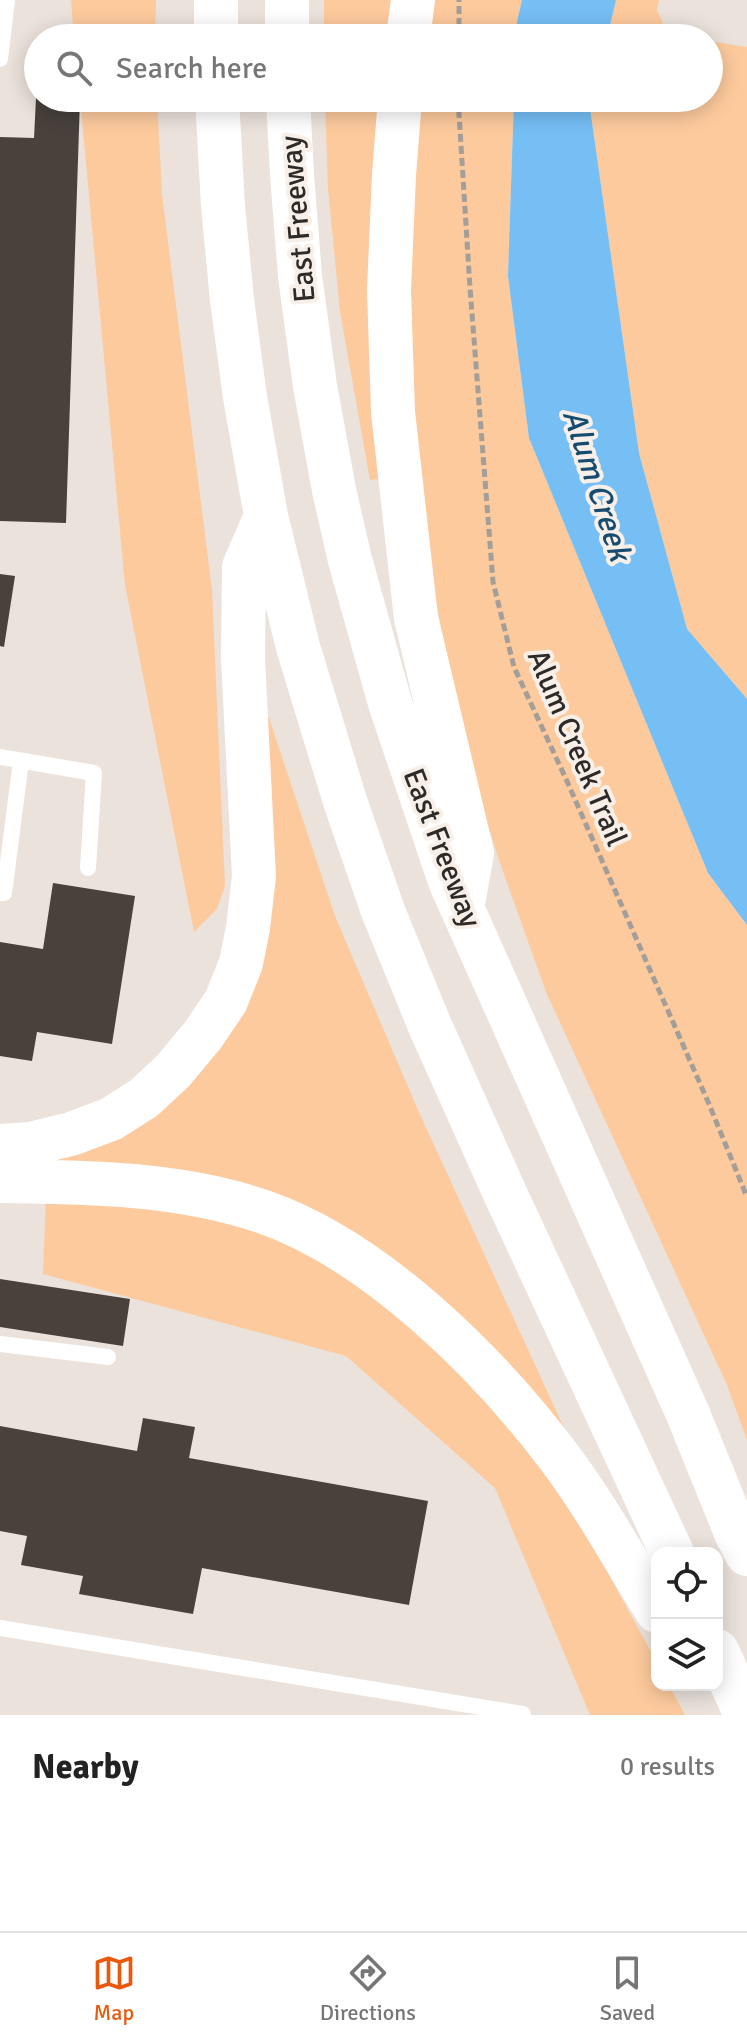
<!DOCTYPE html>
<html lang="en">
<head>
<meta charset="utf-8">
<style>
	:root { --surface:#fff; --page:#f2f2f2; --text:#222; --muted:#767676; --line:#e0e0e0; --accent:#ea580c }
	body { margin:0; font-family:Signika,sans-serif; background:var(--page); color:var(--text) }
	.controls { position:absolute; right:24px; bottom:24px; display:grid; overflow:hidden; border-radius:16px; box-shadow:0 4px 20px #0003 }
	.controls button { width:72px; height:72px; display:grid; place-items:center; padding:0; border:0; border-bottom:2px solid var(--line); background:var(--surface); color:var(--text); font:40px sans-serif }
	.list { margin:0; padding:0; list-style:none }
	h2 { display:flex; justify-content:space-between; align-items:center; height:104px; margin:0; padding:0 32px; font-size:34px }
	h2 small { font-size:26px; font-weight:400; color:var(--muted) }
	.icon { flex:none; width:44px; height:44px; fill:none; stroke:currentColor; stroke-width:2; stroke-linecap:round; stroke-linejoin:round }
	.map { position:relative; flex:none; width:747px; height:1715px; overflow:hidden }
	.search { position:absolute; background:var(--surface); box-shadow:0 4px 20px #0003; left:24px; right:24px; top:24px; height:88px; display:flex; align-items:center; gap:20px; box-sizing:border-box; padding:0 28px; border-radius:44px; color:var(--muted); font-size:30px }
	.sheet { height:216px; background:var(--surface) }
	nav { display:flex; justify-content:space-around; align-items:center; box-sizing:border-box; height:112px; border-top:2px solid var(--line); background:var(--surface); font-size:22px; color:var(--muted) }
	nav a { display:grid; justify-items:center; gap:4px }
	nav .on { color:var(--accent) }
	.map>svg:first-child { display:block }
</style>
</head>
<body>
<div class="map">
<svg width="747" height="1715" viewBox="0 0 747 1715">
	<rect width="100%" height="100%" fill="#ebe2db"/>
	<path fill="#fdca9d" d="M71,0H156L155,38H74Z
		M324,0H395L389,38H324Z
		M434,0H459V3L460,0H522L517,22L516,38H429Z
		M616,0H659L657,10L668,34L693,38H607Z
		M709,41L747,47V699L687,629L639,453L590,108L592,98H709Z
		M80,98H157L162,194L212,590L225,886L217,909L194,932L125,585Z
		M325,98H382L379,479L370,480L340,312L328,188Z
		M422,98H514L508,276L529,438L708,873L747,925V1440L727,1385L546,992L500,863L464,750L418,506L407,271Z
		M269,718L335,916L418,1110L564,1428L369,1250L47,1164L218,1043L256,721Z
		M46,1198L152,1202L254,1224L368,1289L435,1345L550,1475L608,1573L657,1663V1685H669L685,1715H590L495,1488L346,1356L43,1274Z"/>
	<path fill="#75bff5" d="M522,0H616L607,38H516L517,22Z
		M514,98H592L590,108L639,453L687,629L747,699V925L708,873L529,438L508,276Z"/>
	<path fill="#48413c" d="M36,98L80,99L66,523L0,521V137L34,138Z
		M0,574L15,576L4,647L0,646Z
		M53,883L135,896L112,1044L37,1032L32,1061L0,1056V942L43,949Z
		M0,1279L130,1299L123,1346L0,1327Z
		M143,1418L195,1427L189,1458L428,1501L409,1605L202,1568L193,1614L79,1594L83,1576L21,1565L27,1536L0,1531V1426L137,1451Z"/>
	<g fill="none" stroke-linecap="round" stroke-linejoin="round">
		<path stroke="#a49e99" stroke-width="5" stroke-dasharray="8 4" stroke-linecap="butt" d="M459,38V0
			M458,98L470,288L493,582L514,667L566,779L709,1104L747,1197"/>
		<path stroke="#fff" stroke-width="16" d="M0,59L7,0
			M0,757L94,773L88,868
			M0,893H4L21,761
			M0,1344L108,1357
			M0,1628L523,1714"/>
		<path stroke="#fff" stroke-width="44" d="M216,38V0
			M287,38V0
			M408,38L413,0
			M217,98L223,206L232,300L245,397L266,516L298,647L345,801L383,911L430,1026L503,1189L672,1553
			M288,98L292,175L300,276L315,386L334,490L350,560L390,703L450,881L688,1414L737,1535L747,1554
			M400,98L394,175L389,290L393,412L416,618L472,853L464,898
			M0,1146L30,1144L71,1134L111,1119L144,1098L173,1071L203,1035L226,1001L241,963L248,928L254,876L243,659L244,567L266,516
			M0,1181C88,1182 180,1183 264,1212C376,1251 489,1364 559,1457C596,1506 625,1560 657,1611
			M717,1651L746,1715"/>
	</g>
	<g text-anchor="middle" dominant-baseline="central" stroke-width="8" stroke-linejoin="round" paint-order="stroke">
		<g font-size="30" fill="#2d2a28" stroke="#f8f0e8">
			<text transform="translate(298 219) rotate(-95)">East Freeway</text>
			<text transform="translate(577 748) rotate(67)">Alum Creek Trail</text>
			<text transform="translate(442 848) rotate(69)">East Freeway</text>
		</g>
		<g font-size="32" font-style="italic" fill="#154c70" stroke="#f8f0e8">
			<text transform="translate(597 485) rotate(72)">Alum Creek</text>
		</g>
	</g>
</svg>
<div class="controls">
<button><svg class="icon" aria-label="locate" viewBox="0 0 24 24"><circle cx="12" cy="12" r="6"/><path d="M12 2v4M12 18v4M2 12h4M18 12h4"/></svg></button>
<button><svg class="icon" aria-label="layers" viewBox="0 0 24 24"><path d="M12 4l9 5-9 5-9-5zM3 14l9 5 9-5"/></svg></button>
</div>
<div class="search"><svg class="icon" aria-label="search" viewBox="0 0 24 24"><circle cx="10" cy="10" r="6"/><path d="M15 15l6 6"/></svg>Search here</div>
</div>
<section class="sheet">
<h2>Nearby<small>0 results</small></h2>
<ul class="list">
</ul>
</section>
<nav>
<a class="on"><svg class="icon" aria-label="map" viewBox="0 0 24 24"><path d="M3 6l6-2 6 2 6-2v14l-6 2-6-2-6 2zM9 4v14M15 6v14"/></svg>Map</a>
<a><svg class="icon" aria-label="directions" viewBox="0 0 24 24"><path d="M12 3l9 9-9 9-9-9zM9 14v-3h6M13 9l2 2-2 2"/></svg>Directions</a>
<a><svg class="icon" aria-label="saved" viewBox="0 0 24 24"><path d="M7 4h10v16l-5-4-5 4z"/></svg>Saved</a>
</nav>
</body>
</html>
